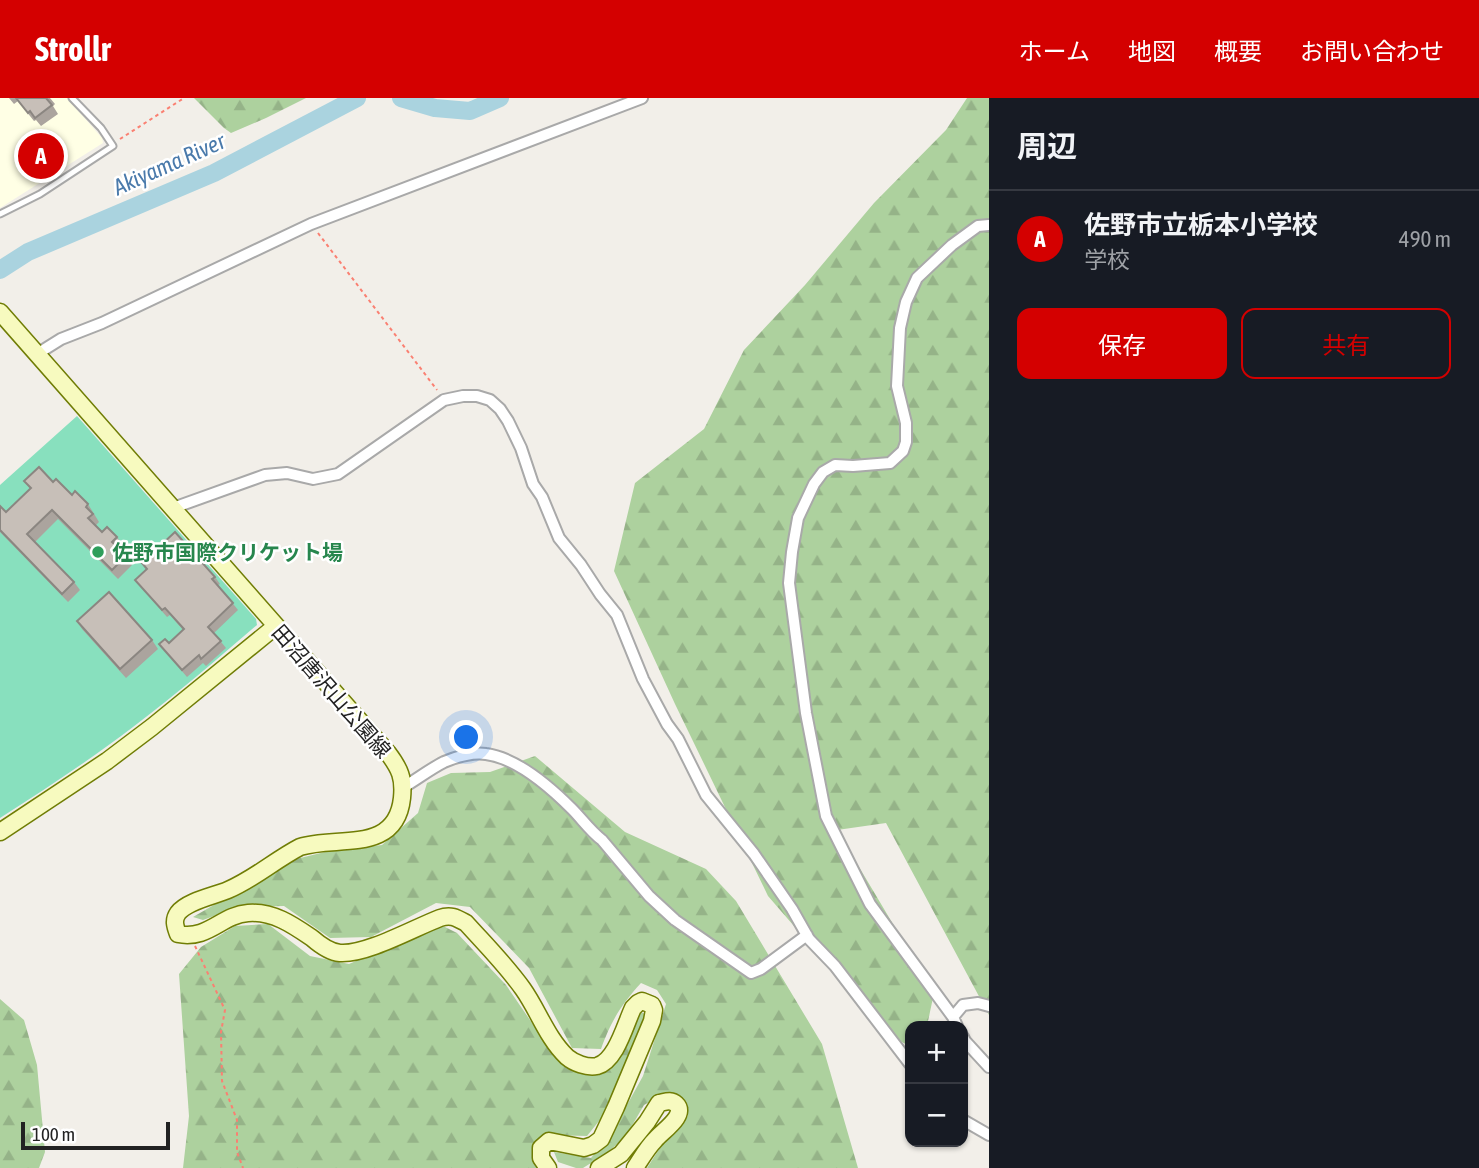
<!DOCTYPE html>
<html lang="ja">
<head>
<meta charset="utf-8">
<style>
	:root { --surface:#171b24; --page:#20242c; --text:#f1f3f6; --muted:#9ea1a6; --line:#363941; --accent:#d40000 }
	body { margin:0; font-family:"Asap Condensed","Noto Sans JP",sans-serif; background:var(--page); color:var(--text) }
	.controls { position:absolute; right:21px; bottom:21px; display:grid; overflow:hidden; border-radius:14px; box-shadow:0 2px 5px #0004 }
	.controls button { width:63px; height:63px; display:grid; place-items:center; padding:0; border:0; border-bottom:2px solid var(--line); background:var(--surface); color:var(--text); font:35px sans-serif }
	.scale { position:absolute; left:21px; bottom:18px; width:149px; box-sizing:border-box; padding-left:7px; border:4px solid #222; border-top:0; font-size:19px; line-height:24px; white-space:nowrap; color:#222; -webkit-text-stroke:5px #fff; paint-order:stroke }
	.you { position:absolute; left:467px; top:640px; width:24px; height:24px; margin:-18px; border:5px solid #fff; border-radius:50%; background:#1a73e8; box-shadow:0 0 0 10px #1a73e833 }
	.badge { display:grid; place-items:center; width:46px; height:46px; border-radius:50%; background:var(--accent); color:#fff; font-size:23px; font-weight:700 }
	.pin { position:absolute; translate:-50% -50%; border:4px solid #fff; box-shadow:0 2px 7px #0006 }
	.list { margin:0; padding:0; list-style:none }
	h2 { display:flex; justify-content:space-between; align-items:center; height:91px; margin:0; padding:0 28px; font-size:30px }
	h2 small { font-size:23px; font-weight:400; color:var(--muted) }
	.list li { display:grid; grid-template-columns:46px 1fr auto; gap:21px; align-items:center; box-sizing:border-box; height:98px; padding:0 28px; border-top:2px solid var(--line) }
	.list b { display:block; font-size:26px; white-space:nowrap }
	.list p { margin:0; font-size:23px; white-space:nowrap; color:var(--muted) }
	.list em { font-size:23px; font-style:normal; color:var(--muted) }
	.actions { display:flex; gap:14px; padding:21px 28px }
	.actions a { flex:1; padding:16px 0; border:2px solid var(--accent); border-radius:14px; text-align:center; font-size:24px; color:var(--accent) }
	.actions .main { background:var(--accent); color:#fff }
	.map { position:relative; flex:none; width:989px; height:1070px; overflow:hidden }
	header { display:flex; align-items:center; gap:42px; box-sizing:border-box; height:98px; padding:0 35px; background:var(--accent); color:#fff }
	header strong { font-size:33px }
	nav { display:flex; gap:38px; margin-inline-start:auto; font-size:24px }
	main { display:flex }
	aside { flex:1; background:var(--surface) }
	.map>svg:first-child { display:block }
</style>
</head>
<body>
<header>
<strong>Strollr</strong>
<nav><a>ホーム</a><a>地図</a><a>概要</a><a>お問い合わせ</a></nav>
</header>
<main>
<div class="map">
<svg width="989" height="1070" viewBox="0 0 989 1070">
	<defs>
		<pattern id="forest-firs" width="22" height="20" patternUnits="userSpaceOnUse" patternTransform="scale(1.75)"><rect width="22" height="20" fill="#add19e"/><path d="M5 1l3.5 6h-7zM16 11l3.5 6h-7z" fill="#95b388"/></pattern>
	</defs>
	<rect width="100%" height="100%" fill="#f2efe9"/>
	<path fill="#ffffe5" d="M0,0H67L102,40L103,45L0,110Z"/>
	<path fill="url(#forest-firs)" d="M194,0H306L266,20L231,35L224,30Z
		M967,0H989V917L886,725L837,732L934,895L927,928H910V948L889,938L768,798L675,606L614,473L635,385L704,331L744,252L805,187L874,105L946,32Z
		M535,658L625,734L706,771L736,803L822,946L858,1070H647L663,1045L688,1018L684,1002L665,995L644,1007L626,1038L607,1055L583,1070H576L558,1064L554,1054L591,1060L612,1034L643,978L666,906L657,892L641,885C621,907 611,923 601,951L572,950L529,870L470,809L436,805L371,839L330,840L284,808L238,809L203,822L193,819L292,762L325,754L382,747L418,715L427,685L451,675L490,674Z
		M268,826L310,858L349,866L441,827L457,835L506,887L556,960L580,976L605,972L635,919L641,914L645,916V927L603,1018L587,1038L547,1037L537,1050V1070H183L189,1018L179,876L201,849L235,828Z
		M0,901L24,922L37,967L45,1054L39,1070H0Z"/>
	<path fill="#88e0be" d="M77,318L256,521L257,527C216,562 176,597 133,629C90,662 45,691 0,720V387Z"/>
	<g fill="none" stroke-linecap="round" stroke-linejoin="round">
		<path stroke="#aad3df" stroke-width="18" d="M401,0L435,10L470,13L500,0
			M0,172L28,154L214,75L357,0"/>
		<defs>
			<path id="lane" d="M0,116L40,96L113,48L101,30L72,0"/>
			<path id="street" d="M37,256L61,241L102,225L311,126L642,0
				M173,410L265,377L287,375L313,381L338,376L444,302L463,298H477L490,302L500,311L508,323L521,350L533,386L542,399L559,440L581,467L600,496L617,517L643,581L667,626L678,641L706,697L754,756L792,811L809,841L835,868L910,966
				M402,690C416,682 430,671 444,664C456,659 473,654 486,656C517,660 551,690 572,711C582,721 590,733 602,742L649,798L675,822L751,875L761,871L807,837
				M953,919L963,907L978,905L989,908
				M957,928L953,919L870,806L826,718L806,615L789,485L792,454L798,420L814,386L823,374L835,367L853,368L890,365L903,353L906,344V325L897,288L900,230L906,204L917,180L952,147L978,128L989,127
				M963,939L965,943L989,969
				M963,1022L989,1037"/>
			<path id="secondary" d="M0,214L388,655C400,671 404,680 402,700C396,757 336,737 300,749C275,762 254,781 228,792C214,798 187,803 178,815C173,822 175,828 178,836C209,842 221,817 248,815C273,813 293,827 312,840C320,847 329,854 340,855C366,857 414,830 440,820C451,816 457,820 466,825C485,846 506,867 523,891C538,912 547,940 567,959C574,965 587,970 597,968C616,963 625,927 633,910L638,905L642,903L652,907L654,912L652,923L616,1009L601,1041L593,1047L584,1050L549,1043L541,1050V1060L548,1070
				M0,734L107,663L152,629L276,528
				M599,1070L621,1056L647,1024L659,1005C665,1004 671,1001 676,1006C688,1017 661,1034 655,1042C647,1050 641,1061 635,1070"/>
		</defs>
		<use href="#lane" stroke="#a9a9a9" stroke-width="9"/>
		<use href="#street" stroke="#a9a9a9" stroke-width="14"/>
		<use href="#secondary" stroke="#707d05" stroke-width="19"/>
		<path stroke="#fa8072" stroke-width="2" stroke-dasharray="3.5 3.5" stroke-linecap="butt" d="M120,41L184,0
			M318,135L437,292
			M195,848L225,912L221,934L222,983L237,1022V1054L243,1070"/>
		<use href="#lane" stroke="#fff" stroke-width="5"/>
		<use href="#street" stroke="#fff" stroke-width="10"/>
		<use href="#secondary" stroke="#f7fabf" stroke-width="16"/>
	</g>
	<path fill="#aba49e" d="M9,0H50L55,6L53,8L58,16L41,28L36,22L34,23L18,3L14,6Z
		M24,383L53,384L88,406L99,424L96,427L102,434L117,439L123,447L119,451L132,467L118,481L58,421L35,444L74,484L80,492L68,504L0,434V408L6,414L30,391Z
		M142,465L215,479L220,486L218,487L238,512L214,535L226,550L206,568L203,565L187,579L159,546L169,545L183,532L170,517L167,519L135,482L147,472Z
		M77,523L152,542L158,551L126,580L82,531Z"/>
	<path fill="#c7bfb8" stroke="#8b8681" stroke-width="2" d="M16,0H46L52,7L35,20L30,13L28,15Z
		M39,369L53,384L56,381L72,397L75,393L88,406L86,409L93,416L88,420L102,434L107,429L117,439L112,444L126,458L112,472L52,412L27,436L74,484L62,496L0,432V408L6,414L31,390L24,383Z
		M175,434L215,479L212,481L233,505L208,529L221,543L201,561L199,557L182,572L159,546L165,541L169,545L184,531L165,510L162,512L135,482L147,471L142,465Z
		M109,494L152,542L120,571L77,523Z"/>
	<circle fill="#2e9e5b" stroke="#fff" stroke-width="2.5" cx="98" cy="454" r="7"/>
	<g text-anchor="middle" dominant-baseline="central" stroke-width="5" stroke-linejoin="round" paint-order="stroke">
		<g font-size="21" font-weight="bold" fill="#27864d" stroke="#fff" text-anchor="start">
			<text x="112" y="454">佐野市国際クリケット場</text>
		</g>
		<g font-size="21" fill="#222" stroke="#fff">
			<text transform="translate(332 593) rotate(49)">田沼唐沢山公園線</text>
		</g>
		<g font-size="23" font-style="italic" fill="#4a7aab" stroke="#fff">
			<text transform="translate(169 66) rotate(-24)">Akiyama River</text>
		</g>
	</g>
</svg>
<div class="controls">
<button>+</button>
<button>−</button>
</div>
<div class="scale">100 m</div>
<div class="you"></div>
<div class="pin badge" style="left:41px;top:58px">A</div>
</div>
<aside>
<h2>周辺<small></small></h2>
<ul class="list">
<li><span class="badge">A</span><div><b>佐野市立栃本小学校</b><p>学校</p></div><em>490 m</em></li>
</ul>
<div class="actions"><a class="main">保存</a><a>共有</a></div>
</aside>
</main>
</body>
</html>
